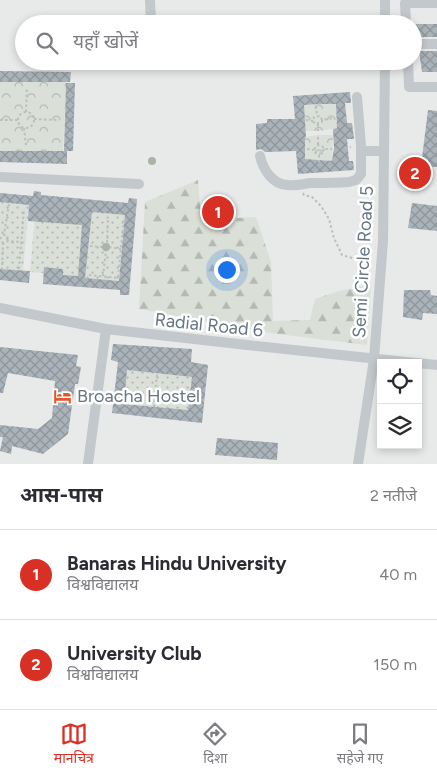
<!DOCTYPE html>
<html lang="hi">
<head>
<meta charset="utf-8">
<style>
	:root { --surface:#fff; --page:#f2f2f3; --text:#2b2b33; --muted:#7c7c81; --line:#e1e1e2; --accent:#d93025 }
	body { margin:0; font-family:Figtree,"Noto Sans Devanagari",sans-serif; background:var(--page); color:var(--text) }
	.controls { position:absolute; right:15px; bottom:15px; display:grid; overflow:hidden; border-radius:0px; box-shadow:0 2px 8px #0003 }
	.controls button { width:45px; height:45px; display:grid; place-items:center; padding:0; border:0; border-bottom:1px solid var(--line); background:var(--surface); color:var(--text); font:25px sans-serif }
	.you { position:absolute; left:226px; top:269px; width:18px; height:18px; margin:-12px; border:4px solid #fff; border-radius:50%; background:#1a73e8; box-shadow:0 0 0 8px #1a73e833 }
	.badge { display:grid; place-items:center; width:32px; height:32px; border-radius:50%; background:var(--accent); color:#fff; font-size:16px; font-weight:700 }
	.pin { position:absolute; translate:-50% -50%; border:2px solid #fff; box-shadow:0 1px 5px #0006 }
	.list { margin:0; padding:0; list-style:none }
	h2 { display:flex; justify-content:space-between; align-items:center; height:65px; margin:0; padding:0 20px; font-size:21px }
	h2 small { font-size:16px; font-weight:400; color:var(--muted) }
	.list li { display:grid; grid-template-columns:32px 1fr auto; gap:15px; align-items:center; box-sizing:border-box; height:90px; padding:0 20px; border-top:1px solid var(--line) }
	.list b { display:block; font-size:19px; white-space:nowrap }
	.list p { margin:0; font-size:16px; white-space:nowrap; color:var(--muted) }
	.list em { font-size:16px; font-style:normal; color:var(--muted) }
	.icon { flex:none; width:28px; height:28px; fill:none; stroke:currentColor; stroke-width:2; stroke-linecap:round; stroke-linejoin:round }
	.map { position:relative; flex:none; width:437px; height:464px; overflow:hidden }
	.search { position:absolute; background:var(--surface); box-shadow:0 2px 8px #0003; left:15px; right:15px; top:15px; height:55px; display:flex; align-items:center; gap:12px; box-sizing:border-box; padding:0 18px; border-radius:28px; color:var(--muted); font-size:19px }
	.sheet { height:245px; background:var(--surface) }
	nav { display:flex; justify-content:space-around; align-items:center; box-sizing:border-box; height:70px; border-top:1px solid var(--line); background:var(--surface); font-size:14px; color:var(--muted) }
	nav a { display:grid; justify-items:center; gap:2px }
	nav .on { color:var(--accent) }
	.map>svg:first-child { display:block }
</style>
</head>
<body>
<div class="map">
<svg width="437" height="464" viewBox="0 0 437 464">
	<defs>
		<pattern id="grass-dots" width="8" height="8" patternUnits="userSpaceOnUse" patternTransform="scale(1.25)"><rect width="8" height="8" fill="#dadfd7"/><path d="M2 2h.1M6 6h.1" fill="none" stroke="#b4b9b4" stroke-width="1.8" stroke-linecap="round"/></pattern>
		<pattern id="forest-firs" width="22" height="20" patternUnits="userSpaceOnUse" patternTransform="scale(1.25)"><rect width="22" height="20" fill="#dadfd7"/><path d="M5 1l3.5 6h-7zM16 11l3.5 6h-7z" fill="#b4b9b4"/></pattern>
		<pattern id="park-crowns" width="20" height="18" patternUnits="userSpaceOnUse" patternTransform="scale(1.25)"><rect width="20" height="18" fill="#dadfd7"/><path d="M2 6a3 3 0 1 1 6 0M12 15a3 3 0 1 1 6 0" fill="none" stroke="#b4b9b4"/></pattern>
		<pattern id="building-cross-hatch" width="8" height="8" patternUnits="userSpaceOnUse" patternTransform="scale(1.25)"><rect width="8" height="8" fill="#aab3b9"/><path d="M0 0l8 8M0 8l8-8" fill="none" stroke="#8e969c"/></pattern>
	</defs>
	<rect width="100%" height="100%" fill="#fafaf8"/>
	<path fill="#e8e9e9" fill-rule="evenodd" d="M0,0H437V464H0ZM24,24H413V61H24ZM381,363H418V445H381Z"/>
	<path fill="url(#grass-dots)" d="M0,202L29,205L23,271L0,269Z
		M92,212L125,215L119,281L85,278Z
		M35,215L83,219L78,276L63,275V269L45,267L44,273L30,272Z
		M127,370L192,377L188,410L124,404Z"/>
	<path fill="url(#forest-firs)" d="M198,180L201,220L256,217L271,262L273,321L310,320L315,299L339,291L371,285L367,345L270,333L139,309L145,202Z"/>
	<path fill="url(#park-crowns)" d="M0,82H66L63,151H0Z
		M319,104H336L337,128L320,131H305L304,105Z
		M318,135H333L332,161L305,159V137Z"/>
	<path fill="url(#building-cross-hatch)" fill-rule="evenodd" d="M416,24H437V37H418Z
		M419,51H437V72H422Z
		M0,71L71,72L70,82H0Z
		M66,83H75L73,151H67V164L0,162V151H64Z
		M350,92L351,103H345L347,123H352L354,139H347L349,161H353L354,170L298,174L296,151L265,152L261,149L256,150V124L267,123V119H295L293,96ZM319,104H336L337,128L333,129L334,148L332,161L305,159V137H306L304,105Z
		M428,110L437,111V167L421,166Z
		M34,191L41,192V195L128,203L129,198L137,199L129,295H120V290L43,284L44,267L63,269V275L78,276L82,225L28,221L29,205L0,202V193L33,196ZM92,212L125,215L119,281L85,278Z
		M412,203L437,206V231L408,228Z
		M0,269L30,271L29,283L0,280Z
		M404,290H430L431,295L437,296V314L423,313L422,320L403,317Z
		M113,344L192,349L191,362L208,365L202,423L112,413L118,362L111,360ZM127,370L192,377L188,410L124,404Z
		M0,347L78,355L76,366L81,367L78,384H75L68,434L43,454L12,446L11,454L0,451L3,437H0V425L38,429L52,418L55,381L8,373L3,393H0Z
		M217,438L278,443L277,460L215,455Z"/>
	<g fill="none" stroke-linecap="round" stroke-linejoin="round">
		<path stroke="#bbbfc2" stroke-width="2" stroke-dasharray="2.5 2.5" stroke-linecap="butt" d="M316,106L317,115
			M26,112L27,87
			M18 120a8 8 0 1 1 16 0a8 8 0 1 1-16 0Z
			M344,118H349
			M34,119L57,120
			M0,120H18
			M306,120L313,121
			M322,120L320,116L314,117L313,121L315,124L322,122V120L334,118
			M318,124V131
			M24,128L26,145
			M318,137V145
			M345,148L351,147
			M307,149L314,150
			M324,149L322,153L319,154L316,153L314,150L316,146L318,145L323,147L324,149H332
			M319,155V162
			M303,193L304,195L312,197L321,206L329,219L334,238L342,255L372,264
			M0,239L4,234
			M8,240L4,234L9,204
			M90,246L102,247L106,251
			M109,247L121,249
			M19,269L24,209
			M2,270L3,244L8,241L21,242
			M89,275L118,278L124,217
			M103,276L106,251L109,247L107,243L108,218
			M154,407L157,373"/>
		<path stroke="#c3c8cc" stroke-width="10" d="M150,0L151,24
			M385,24V0
			M406,24L405,3H437
			M413,44H437
			M408,61L409,87H437
			M361,151H384
			M260,156C263,169 272,184 287,185C294,186 303,184 310,183C323,183 336,183 349,182L356,180L361,174V146L357,97
			M0,177L139,184
			M0,308L106,329L247,345L416,363
			M418,363L437,365
			M88,464L106,329
			M358,464L374,359L383,241L385,61"/>
	</g>
	<g fill="#aab4a7">
		<circle cx="152" cy="161" r="4"/>
		<circle cx="106" cy="247" r="4"/>
	</g>
	<defs>
		<symbol id="hotel-bare" viewBox="-9 -9 18 18"><path d="M-6-4.5h1.5V1H6V5H4.5V3h-9V5H-6ZM-4 0a1.8 1.8 0 1 1 3.6 0ZM.5 0V-2.5h3Q6-2.5 6 0Z" fill="#e4572e" stroke="#fff" stroke-width="2.5" paint-order="stroke"/></symbol>
	</defs>
	<g fill-rule="evenodd">
		<use href="#hotel-bare" x="50" y="384" width="25" height="25"/>
	</g>
	<g text-anchor="middle" dominant-baseline="central" stroke-width="5" stroke-linejoin="round" paint-order="stroke">
		<g font-size="18" fill="#657683" stroke="#fff">
			<text transform="translate(363 262) rotate(-87)">Semi Circle Road 5</text>
			<text transform="translate(209 325) rotate(6)">Radial Road 6</text>
		</g>
		<g font-size="18" fill="#657683" stroke="#fff" text-anchor="start">
			<text x="77" y="396">Broacha Hostel</text>
		</g>
	</g>
</svg>
<div class="controls">
<button><svg class="icon" aria-label="locate" viewBox="0 0 24 24"><circle cx="12" cy="12" r="6"/><path d="M12 2v4M12 18v4M2 12h4M18 12h4"/></svg></button>
<button><svg class="icon" aria-label="layers" viewBox="0 0 24 24"><path d="M12 4l9 5-9 5-9-5zM3 14l9 5 9-5"/></svg></button>
</div>
<div class="you"></div>
<div class="pin badge" style="left:218px;top:212px">1</div>
<div class="pin badge" style="left:415px;top:173px">2</div>
<div class="search"><svg class="icon" aria-label="search" viewBox="0 0 24 24"><circle cx="10" cy="10" r="6"/><path d="M15 15l6 6"/></svg>यहाँ खोजें</div>
</div>
<section class="sheet">
<h2>आस-पास<small>2 नतीजे</small></h2>
<ul class="list">
<li><span class="badge">1</span><div><b>Banaras Hindu University</b><p>विश्वविद्यालय</p></div><em>40 m</em></li>
<li><span class="badge">2</span><div><b>University Club</b><p>विश्वविद्यालय</p></div><em>150 m</em></li>
</ul>
</section>
<nav>
<a class="on"><svg class="icon" aria-label="map" viewBox="0 0 24 24"><path d="M3 6l6-2 6 2 6-2v14l-6 2-6-2-6 2zM9 4v14M15 6v14"/></svg>मानचित्र</a>
<a><svg class="icon" aria-label="directions" viewBox="0 0 24 24"><path d="M12 3l9 9-9 9-9-9zM9 14v-3h6M13 9l2 2-2 2"/></svg>दिशा</a>
<a><svg class="icon" aria-label="saved" viewBox="0 0 24 24"><path d="M7 4h10v16l-5-4-5 4z"/></svg>सहेजे गए</a>
</nav>
</body>
</html>
